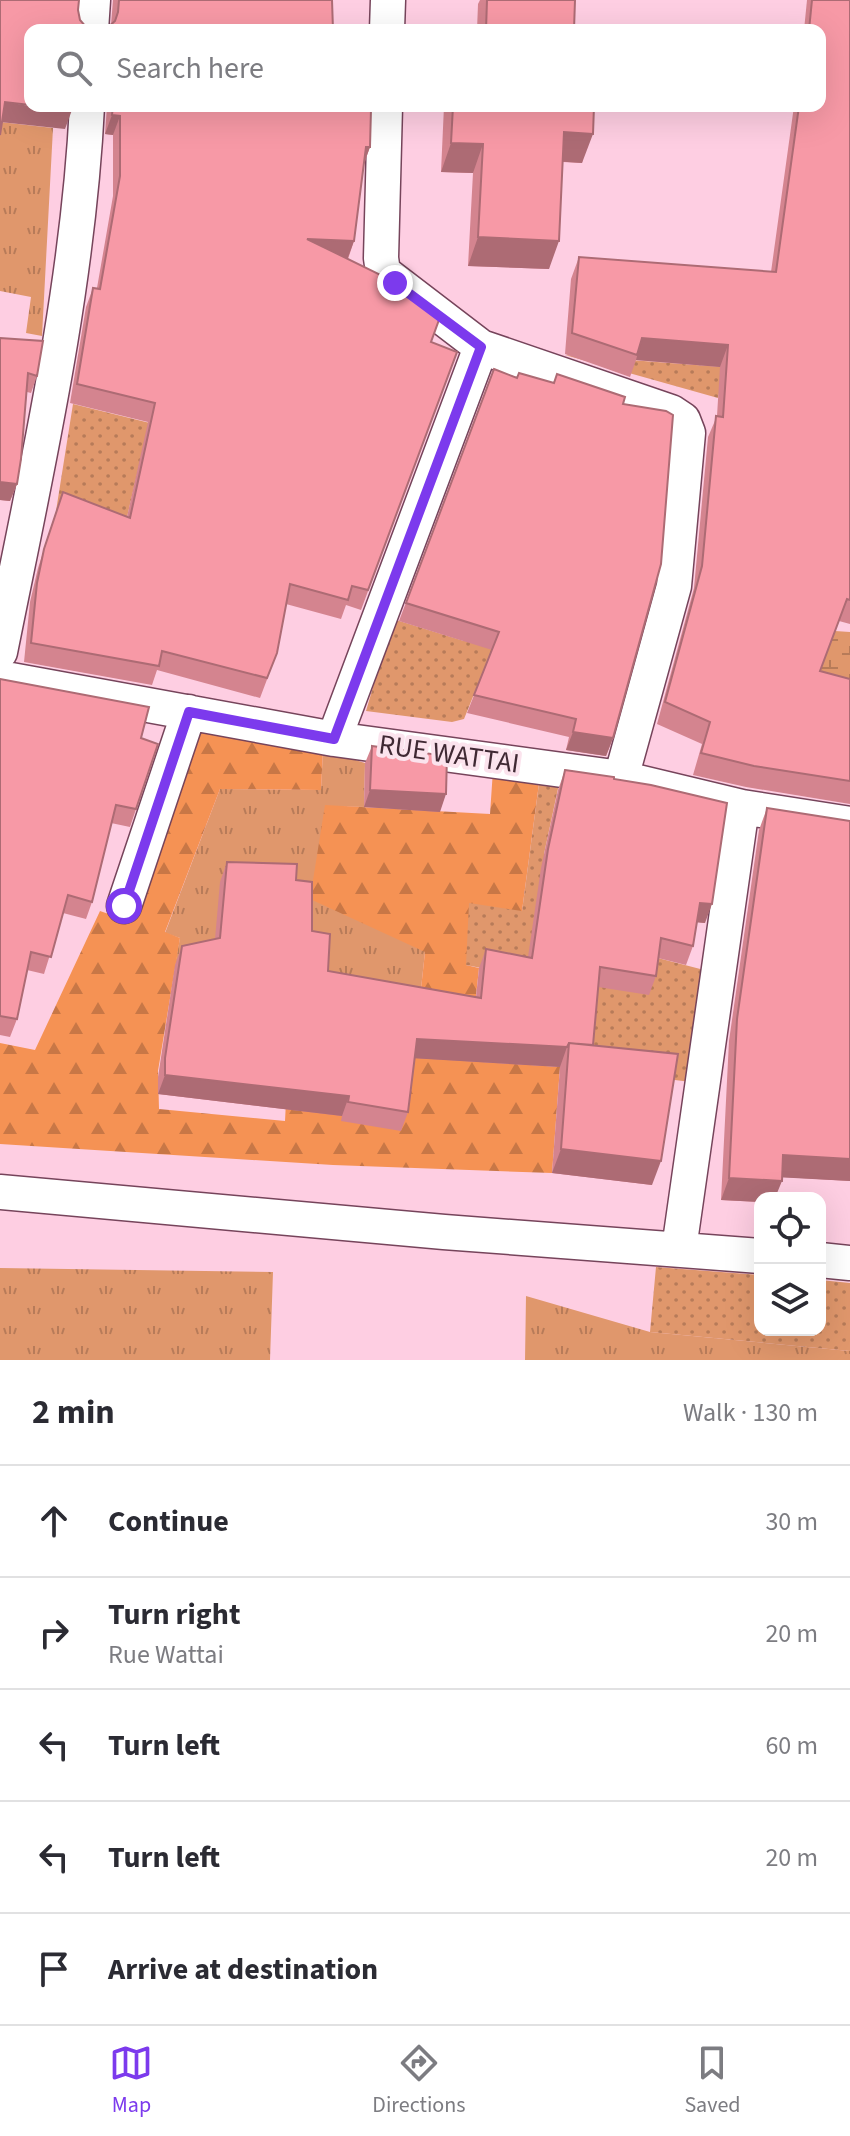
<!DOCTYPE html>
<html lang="en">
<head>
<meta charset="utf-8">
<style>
	:root { --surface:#fff; --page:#f2f2f3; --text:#2b2b33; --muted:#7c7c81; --line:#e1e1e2; --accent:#7c3aed }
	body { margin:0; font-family:"Source Sans 3",sans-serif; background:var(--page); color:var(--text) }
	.controls { position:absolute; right:24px; bottom:24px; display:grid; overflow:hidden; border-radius:16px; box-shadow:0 8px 32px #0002 }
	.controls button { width:72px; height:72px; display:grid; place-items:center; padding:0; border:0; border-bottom:2px solid var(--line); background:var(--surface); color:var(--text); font:40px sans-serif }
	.stop { position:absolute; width:24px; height:24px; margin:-18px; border:6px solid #7c3aed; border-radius:50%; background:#fff }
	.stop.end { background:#7c3aed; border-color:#fff; box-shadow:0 2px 8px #0008 }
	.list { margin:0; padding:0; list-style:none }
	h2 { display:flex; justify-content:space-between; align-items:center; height:104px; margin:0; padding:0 32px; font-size:34px }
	h2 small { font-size:26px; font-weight:400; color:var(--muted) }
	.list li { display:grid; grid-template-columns:52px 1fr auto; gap:24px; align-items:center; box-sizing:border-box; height:112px; padding:0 32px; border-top:2px solid var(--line) }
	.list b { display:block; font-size:30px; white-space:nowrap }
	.list p { margin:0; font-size:26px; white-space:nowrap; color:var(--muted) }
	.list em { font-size:26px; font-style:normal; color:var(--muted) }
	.icon { flex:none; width:44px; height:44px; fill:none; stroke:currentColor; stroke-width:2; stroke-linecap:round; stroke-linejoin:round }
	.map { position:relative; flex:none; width:850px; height:1360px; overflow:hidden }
	.search { position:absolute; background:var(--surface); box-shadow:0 8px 32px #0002; left:24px; right:24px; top:24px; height:88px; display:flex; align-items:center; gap:20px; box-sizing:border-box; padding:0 28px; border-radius:16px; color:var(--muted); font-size:30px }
	.sheet { height:664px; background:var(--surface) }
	nav { display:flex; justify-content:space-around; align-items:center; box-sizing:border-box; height:112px; border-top:2px solid var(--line); background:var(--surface); font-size:22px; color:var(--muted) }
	nav a { display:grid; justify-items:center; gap:4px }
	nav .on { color:var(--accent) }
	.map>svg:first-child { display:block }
</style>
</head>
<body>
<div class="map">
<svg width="850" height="1360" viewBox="0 0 850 1360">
	<defs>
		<pattern id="grass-tufts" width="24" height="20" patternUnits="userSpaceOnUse" patternTransform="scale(2)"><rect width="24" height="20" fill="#e0976c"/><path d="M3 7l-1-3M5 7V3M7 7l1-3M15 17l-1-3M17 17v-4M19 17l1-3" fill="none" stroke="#b77b59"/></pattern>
		<pattern id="forest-firs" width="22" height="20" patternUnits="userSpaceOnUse" patternTransform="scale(2)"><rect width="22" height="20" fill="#f59254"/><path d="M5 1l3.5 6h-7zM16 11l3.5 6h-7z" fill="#c87746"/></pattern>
		<pattern id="wetland-marsh" width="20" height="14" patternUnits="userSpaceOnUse" patternTransform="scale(2)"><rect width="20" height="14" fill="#e0976c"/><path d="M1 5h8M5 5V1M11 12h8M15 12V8" fill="none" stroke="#b77b59"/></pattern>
		<pattern id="garden-dots" width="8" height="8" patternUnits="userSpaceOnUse" patternTransform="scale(2)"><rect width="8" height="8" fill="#e0976c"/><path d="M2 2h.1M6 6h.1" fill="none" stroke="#b77b59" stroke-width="1.8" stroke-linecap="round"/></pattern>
	</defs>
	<rect width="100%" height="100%" fill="#fecee2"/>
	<path fill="url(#grass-tufts)" d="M0,122L53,128L42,336L26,333L31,297L0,291Z
		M323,750L365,763L364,807L325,806L425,952L419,1007L213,957L175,965L180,938L165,933L220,789L321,790Z
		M0,1268L273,1272L270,1360H0Z
		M526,1296L650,1332L850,1351V1360H525Z"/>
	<path fill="url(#forest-firs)" d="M198,729L323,750L321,790L220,789L165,932L180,938L158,1071L159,1109L285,1121L287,1082L419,1007L425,952L310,899L325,805L490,814L493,770L540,776L522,911L466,965L479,968L469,1061L560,1067L552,1173L333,1165L0,1144V1043L35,1050L100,911L129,921Z"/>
	<path fill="url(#wetland-marsh)" d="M835,631L850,632V703L814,687Z"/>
	<path fill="url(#garden-dots)" d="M565,355L748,369L719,393L718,398Z
		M73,404L166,427L144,444L124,530L56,511Z
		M393,619L464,641L495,642L464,719L452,722L366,711Z
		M540,776L559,784L544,854L654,957L708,971L691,1082L586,1069L593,990L466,965L469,903L522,911Z
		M656,1267L760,1275V1330H820V1280L850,1283V1351L650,1332Z"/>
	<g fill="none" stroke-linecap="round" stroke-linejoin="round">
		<defs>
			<path id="street" d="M91,30L93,0
				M387,30L388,0
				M385,106L381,258L383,272L481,347L671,412L683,420L688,433L674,586L621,778
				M0,652C36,472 78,290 87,106
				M0,678L334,739L621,778L742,807L850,824
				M334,739L481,347
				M124,906L189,712
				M0,1192L444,1232L760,1256
				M679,1249L742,807
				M820,1260L850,1263"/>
		</defs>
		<use href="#street" stroke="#76445b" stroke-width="37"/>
		<use href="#street" stroke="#fff" stroke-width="34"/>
	</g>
	<path fill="#d4848f" d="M113,0H332L107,28L111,25Z
		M480,0H575L574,30H477L478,4Z
		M807,0H850V624L839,621L820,671L850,679V804L746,787L693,775L702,744L657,724L694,588L708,437L717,416L720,367L636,360L630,377L565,354L571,279L579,257L771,272L794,106H820V30H804Z
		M107,106H364L370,147L364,164L354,241L348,259L431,342L457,352L361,610L346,605L341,619L286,604L277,653L260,698L157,670L152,685L24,662L30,602L38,568L63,492L127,517L148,422L70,403L86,307L93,288H97L113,196V135L105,134Z
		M444,106H594L582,163L563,162L549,269L468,266L473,173L441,172Z
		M0,338L37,376L31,393L27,392L17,484L10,501L0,500Z
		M494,369L517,378L623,404L613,738L606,756L566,750L569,737L467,713L492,650L399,621Z
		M0,679L141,738L158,744L130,827L111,823L92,902L86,919L63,913L44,974L27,970L17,1019L10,1037L0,1035Z
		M372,746L440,812L364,807L365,763Z
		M565,770L614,779L705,923L697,922L693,946L686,965L658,958L656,976L649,995L598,987L593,1045L652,1185L552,1173L560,1067L415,1058L408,1112L401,1131L341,1121L342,1116L158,1094V1077L175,965L182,946L215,939L220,882L227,862L296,880L312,931L328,971L476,997L479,968L486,949L528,957L541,868L558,790Z
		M767,808L850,821V1181L782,1177L760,1198V1202L721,1200L729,1041L759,830Z"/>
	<path fill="#ad6b74" d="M5,102L30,106L72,110L65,129L0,122Z
		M112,115L120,116L113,135L105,134Z
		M564,132L593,134L582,163L553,161Z
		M451,143L483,144L473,173L441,172Z
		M366,147H370L363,166Z
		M478,237L559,241L549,269L468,266Z
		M307,239L354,241L347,260Z
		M642,338L728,345L720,367L636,360Z
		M0,482L17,484L10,501L0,500Z
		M573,732L613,738L606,756L566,750Z
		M370,790L446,794L440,812L364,807Z
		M700,903L712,904L705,923L693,922Z
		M417,1039L567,1047L560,1067L410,1058Z
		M165,1075L349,1096L342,1116L158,1094Z
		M561,1149L661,1161L652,1185L552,1173Z
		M783,1155L850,1159V1181L775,1177Z
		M729,1178L782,1181L775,1198H760V1202L721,1200Z"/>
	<path fill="#f799a6" stroke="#ad6b74" stroke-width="2" d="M0,0H79L78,10L80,20L86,27L95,30H30V105L5,102L0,135Z
		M119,0H332L333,30H101L107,28L115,21L118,12Z
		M487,0H575L574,30H486Z
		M812,0H850V600L847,599L820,671L850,679V781L754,766L701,753L710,722L665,702L702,566L716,416L723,417L728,345L642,338L637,355L572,333L579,257L776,272L799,106H820V30H809Z
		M37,106H73L72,110Z
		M113,106H364L363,109H371L370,147H366L354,241L307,239L395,282L440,317L431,342L457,352L368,590L352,586L348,600L290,584L277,653L267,678L162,651L159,666L31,643L37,583L44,549L63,492L130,518L155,403L77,384L93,288L100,289L120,176V116L112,115Z
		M453,106H594L593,134L564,132L559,241L478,237L483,144L451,143Z
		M0,338L43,341L37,376L28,373L21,459L17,484L0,482Z
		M494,369L517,378L519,373L554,383L557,374L625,397L623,404L666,411L673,415L661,564L613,738L573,732L576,719L474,695L499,632L406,603Z
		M0,679L149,707L141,738L158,744L136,809L116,805L92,902L68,895L51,957L31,952L17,1019L0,1016Z
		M372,746L447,756L446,794L370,790Z
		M565,770L614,777V779L651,785L727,803L712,904L700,903L693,946L661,938L656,976L600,967L593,1045L569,1043L567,1047L417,1039L408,1112L348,1102L349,1096L165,1075V1058L182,946L220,938L227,862L297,864L296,880L312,882V931L330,934L328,971L481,998L486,949L532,958L548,849Z
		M767,808L850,821V1159L783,1155L782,1181L729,1178L737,1019Z
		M569,1043L678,1054L661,1161L561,1149Z"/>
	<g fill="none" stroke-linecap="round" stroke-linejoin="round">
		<path stroke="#7c3aed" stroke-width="10" d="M124,906L189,712L334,739L481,347L395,283"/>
	</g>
	<g text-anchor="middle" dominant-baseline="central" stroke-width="8" stroke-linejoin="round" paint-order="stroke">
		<g font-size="28" fill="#3f2933" stroke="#fbe3ed">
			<text transform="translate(449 754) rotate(8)">RUE WATTAI</text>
		</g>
	</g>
</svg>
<div class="controls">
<button><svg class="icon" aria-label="locate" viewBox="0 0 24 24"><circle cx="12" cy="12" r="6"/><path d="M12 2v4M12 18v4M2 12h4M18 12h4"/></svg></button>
<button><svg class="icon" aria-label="layers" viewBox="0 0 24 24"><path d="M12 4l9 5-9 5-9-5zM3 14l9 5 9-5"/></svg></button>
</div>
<div class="stop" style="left:124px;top:906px"></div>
<div class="stop end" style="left:395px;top:283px"></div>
<div class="search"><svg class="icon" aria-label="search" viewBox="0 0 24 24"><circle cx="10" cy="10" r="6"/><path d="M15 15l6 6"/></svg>Search here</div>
</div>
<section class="sheet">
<h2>2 min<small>Walk · 130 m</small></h2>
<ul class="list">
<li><svg class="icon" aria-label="ahead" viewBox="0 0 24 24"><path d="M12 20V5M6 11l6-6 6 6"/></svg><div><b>Continue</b></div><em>30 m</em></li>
<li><svg class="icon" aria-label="right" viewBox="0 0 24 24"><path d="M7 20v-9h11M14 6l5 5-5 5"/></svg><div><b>Turn right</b><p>Rue Wattai</p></div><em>20 m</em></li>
<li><svg class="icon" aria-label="left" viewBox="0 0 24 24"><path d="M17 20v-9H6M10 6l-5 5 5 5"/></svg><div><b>Turn left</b></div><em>60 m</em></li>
<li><svg class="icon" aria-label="left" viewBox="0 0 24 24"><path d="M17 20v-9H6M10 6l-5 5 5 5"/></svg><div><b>Turn left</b></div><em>20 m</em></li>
<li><svg class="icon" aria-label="arrive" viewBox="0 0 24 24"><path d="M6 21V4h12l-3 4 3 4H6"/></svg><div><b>Arrive at destination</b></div></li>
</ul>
</section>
<nav>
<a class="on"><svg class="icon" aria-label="map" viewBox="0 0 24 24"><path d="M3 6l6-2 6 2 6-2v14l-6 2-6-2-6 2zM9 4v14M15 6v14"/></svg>Map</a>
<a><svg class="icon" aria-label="directions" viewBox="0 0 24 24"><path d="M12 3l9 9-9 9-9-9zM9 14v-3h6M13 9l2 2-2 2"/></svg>Directions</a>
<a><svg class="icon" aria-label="saved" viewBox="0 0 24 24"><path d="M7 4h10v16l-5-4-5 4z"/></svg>Saved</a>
</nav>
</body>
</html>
